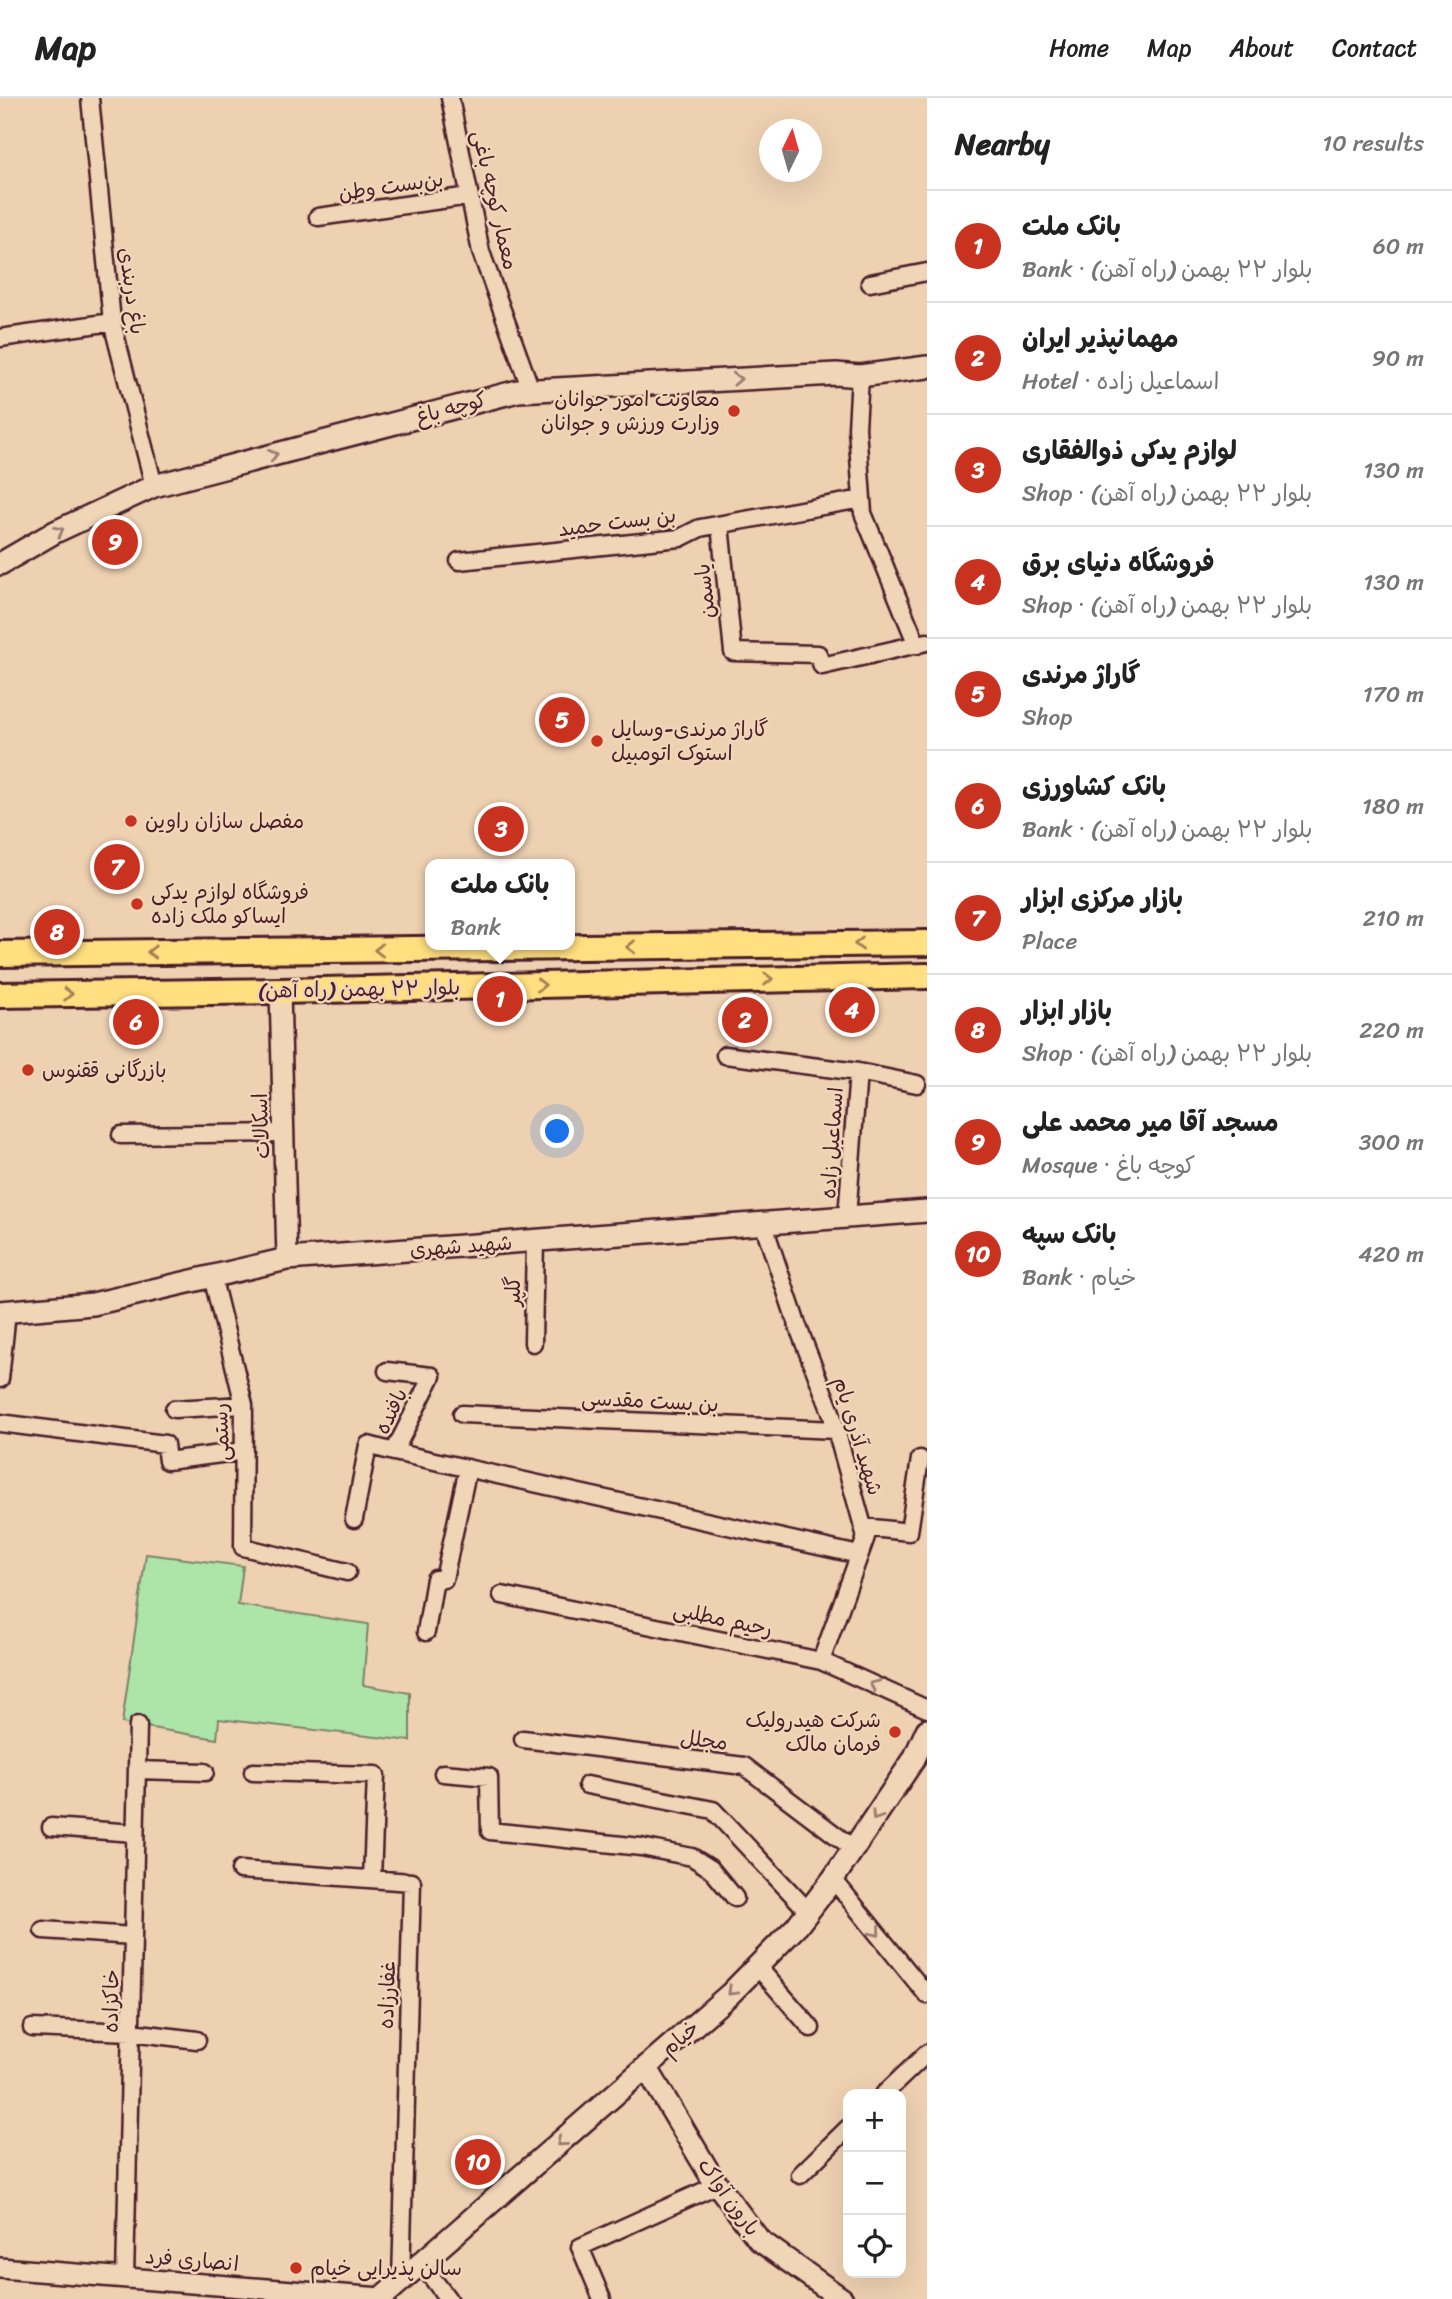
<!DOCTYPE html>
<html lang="en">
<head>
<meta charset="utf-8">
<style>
	:root { --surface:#fff; --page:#f2f2f2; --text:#222; --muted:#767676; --line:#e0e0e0; --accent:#c8321e }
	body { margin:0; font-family:Sriracha,"Playpen Sans Arabic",sans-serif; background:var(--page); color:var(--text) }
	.controls { position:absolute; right:21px; bottom:21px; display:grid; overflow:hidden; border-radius:14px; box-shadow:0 7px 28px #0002 }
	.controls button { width:63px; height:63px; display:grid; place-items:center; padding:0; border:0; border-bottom:2px solid var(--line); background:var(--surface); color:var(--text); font:35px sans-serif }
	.compass { position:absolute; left:759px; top:21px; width:63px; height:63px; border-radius:50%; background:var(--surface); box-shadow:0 7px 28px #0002; rotate:5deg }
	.you { position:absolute; left:558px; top:1034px; width:24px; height:24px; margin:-18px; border:5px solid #fff; border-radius:50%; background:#1a73e8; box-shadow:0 0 0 10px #1a73e833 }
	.badge { display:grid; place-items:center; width:46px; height:46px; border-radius:50%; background:var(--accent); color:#fff; font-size:23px; font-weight:700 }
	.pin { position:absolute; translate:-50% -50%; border:4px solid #fff; box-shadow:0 2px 7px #0006 }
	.popup { position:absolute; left:425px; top:761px; width:150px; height:91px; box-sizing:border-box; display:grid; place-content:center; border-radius:14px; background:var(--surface); filter:drop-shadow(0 2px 5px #0005); font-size:23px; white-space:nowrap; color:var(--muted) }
	.popup b { font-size:26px; color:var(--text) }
	.popup::after { content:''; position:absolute; left:50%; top:100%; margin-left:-14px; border:14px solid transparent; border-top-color:var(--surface) }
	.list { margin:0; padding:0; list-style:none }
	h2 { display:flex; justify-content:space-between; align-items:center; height:91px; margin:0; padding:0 28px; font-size:30px }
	h2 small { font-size:23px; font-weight:400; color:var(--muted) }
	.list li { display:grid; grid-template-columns:46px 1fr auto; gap:21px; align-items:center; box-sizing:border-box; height:112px; padding:0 28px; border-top:2px solid var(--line) }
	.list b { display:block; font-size:26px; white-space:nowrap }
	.list p { margin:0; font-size:23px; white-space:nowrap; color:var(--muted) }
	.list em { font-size:23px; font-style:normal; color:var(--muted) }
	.icon { flex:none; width:38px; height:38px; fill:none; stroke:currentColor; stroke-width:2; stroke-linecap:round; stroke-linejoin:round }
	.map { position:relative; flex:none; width:927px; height:2201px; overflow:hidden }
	header { display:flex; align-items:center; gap:42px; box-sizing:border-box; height:98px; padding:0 35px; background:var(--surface); border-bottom:2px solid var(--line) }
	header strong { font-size:33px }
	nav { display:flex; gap:38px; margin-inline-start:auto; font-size:24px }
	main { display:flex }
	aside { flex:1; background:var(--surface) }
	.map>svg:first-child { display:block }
</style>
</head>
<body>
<header>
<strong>Map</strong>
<nav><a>Home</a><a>Map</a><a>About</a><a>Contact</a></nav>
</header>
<main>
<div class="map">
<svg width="927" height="2201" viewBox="0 0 927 2201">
	<rect width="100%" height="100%" fill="#eed1b1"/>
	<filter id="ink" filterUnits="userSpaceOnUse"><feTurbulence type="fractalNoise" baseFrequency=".0143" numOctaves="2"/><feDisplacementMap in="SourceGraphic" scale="14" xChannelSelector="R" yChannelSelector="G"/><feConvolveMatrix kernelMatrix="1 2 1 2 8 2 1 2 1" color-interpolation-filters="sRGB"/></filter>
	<g filter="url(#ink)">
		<path fill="#ade5a8" stroke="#7c826a" stroke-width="2" d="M146,1456L243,1468L238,1507L368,1526L363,1587L410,1595V1643L219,1621L217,1641L122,1625Z"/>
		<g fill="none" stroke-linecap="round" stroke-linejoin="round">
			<defs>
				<path id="minor" d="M90,0L112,224L154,388
					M450,0L481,154L531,292
					M318,119L470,98
					M870,185L927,174
					M0,240L112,224
					M860,278L857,330L863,415L917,547
					M720,427L733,554L818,556L822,568L927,544
					M459,463L680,440L700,430L862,401
					M725,957L858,974L917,986
					M121,1037L284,1035
					M847,1119L858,974
					M763,1125L798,1229L831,1314L866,1439L821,1563
					M212,1178L244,1307L243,1449L347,1474
					M533,1245L535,1142
					M0,1281L7,1214
					M174,1311L244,1307
					M462,1316L837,1332
					M0,1325L165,1346L167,1363L244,1353
					M394,1354L859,1457
					M354,1421L368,1347L394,1354L432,1278L387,1273
					M864,1429L909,1434L920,1361
					M502,1497L821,1563L927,1611
					M426,1534L435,1481H444L468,1370
					M523,1641L744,1668L854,1751
					M137,1672L205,1674
					M253,1674L376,1677L372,1781
					M443,1675L489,1679L490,1733L641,1749L692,1759L711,1771L735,1800
					M587,1687L713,1712L808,1813
					M51,1729L135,1735
					M240,1772L412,1784L401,2183
					M833,1781L927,1897
					M43,1832L133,1838
					M757,1868L811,1930
					M32,1930L131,1934L197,1942
					M884,1996L927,1955
					M800,2077L848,2030
					M421,2165L448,2201
					M125,2180L138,1627
					M602,2201L580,2149L717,2087"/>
				<path id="tertiary" d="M280,893L287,1161
					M0,2170L381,2200"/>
				<path id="secondary" d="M0,466L55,434L154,388L518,293L836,276L860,278L927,269
					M0,1214L93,1206L287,1161L927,1113
					M646,1969L711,2078L759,2142L842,2201
					M380,2201L730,1896L797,1828L833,1781L914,1661L927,1632"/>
				<path id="primary" d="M0,856L927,845
					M0,897L280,893L927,878"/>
			</defs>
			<use href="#minor" stroke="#4a1f2b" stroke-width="21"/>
			<use href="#tertiary" stroke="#4a1f2b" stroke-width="24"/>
			<use href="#secondary" stroke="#4a1f2b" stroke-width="26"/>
			<use href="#primary" stroke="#4a1f2b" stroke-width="30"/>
			<use href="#minor" stroke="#f0d5b7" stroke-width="16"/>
			<use href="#tertiary" stroke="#f0d5b7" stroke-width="19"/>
			<use href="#secondary" stroke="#f0d5b7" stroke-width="21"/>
			<use href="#primary" stroke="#ffdf80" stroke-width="24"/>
		</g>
		<defs><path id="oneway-chevron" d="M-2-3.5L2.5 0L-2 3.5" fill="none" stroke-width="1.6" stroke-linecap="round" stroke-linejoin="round" transform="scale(1.75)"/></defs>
		<g stroke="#9d7a71">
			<use href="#oneway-chevron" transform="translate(737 281) rotate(-3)"/>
			<use href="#oneway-chevron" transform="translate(273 357) rotate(-15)"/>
			<use href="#oneway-chevron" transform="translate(59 433) rotate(-27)"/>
			<use href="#oneway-chevron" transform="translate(874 1587) rotate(-156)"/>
			<use href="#oneway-chevron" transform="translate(876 1718) rotate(124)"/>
			<use href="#oneway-chevron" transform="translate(876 1834) rotate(51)"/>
			<use href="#oneway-chevron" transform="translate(732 1893) rotate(136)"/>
			<use href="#oneway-chevron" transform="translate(561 2044) rotate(139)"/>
		</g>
		<g stroke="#a47f56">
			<use href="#oneway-chevron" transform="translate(859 846) rotate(179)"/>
			<use href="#oneway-chevron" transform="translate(631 849) rotate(179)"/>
			<use href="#oneway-chevron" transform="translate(379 852) rotate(179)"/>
			<use href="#oneway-chevron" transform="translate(152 854) rotate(179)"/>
			<use href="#oneway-chevron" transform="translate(768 881) rotate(-1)"/>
			<use href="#oneway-chevron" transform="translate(541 887) rotate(-1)"/>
			<use href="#oneway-chevron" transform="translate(68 896) rotate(-1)"/>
		</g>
	</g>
	<g fill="#c8321e" stroke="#f0d5b7" stroke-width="2.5">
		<circle cx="734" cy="313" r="7"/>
		<circle cx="597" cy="643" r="7"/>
		<circle cx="131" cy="723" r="7"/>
		<circle cx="137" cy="806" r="7"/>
		<circle cx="28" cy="972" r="7"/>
		<circle cx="895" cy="1634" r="7"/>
		<circle cx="296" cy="2170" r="7"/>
	</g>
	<g text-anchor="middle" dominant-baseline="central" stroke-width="5" stroke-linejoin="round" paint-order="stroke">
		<g font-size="21" fill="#4a1f2b" stroke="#f0d5b7">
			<text transform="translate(391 88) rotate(-8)">بن‌بست وطن</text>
			<text transform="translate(495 102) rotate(77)">معمار کوچه باغی</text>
			<text transform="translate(132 193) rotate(82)">باغ دربندی</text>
			<text transform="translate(451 310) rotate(-15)">کوچه باغ</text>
			<text transform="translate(617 424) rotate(-7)">بن بست حمید</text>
			<text transform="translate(705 493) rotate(-96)">یاسمن</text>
			<text transform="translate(359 891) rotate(-1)">بلوار ۲۲ بهمن (راه آهن)</text>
			<text transform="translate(261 1028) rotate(-92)">اسکالات</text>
			<text transform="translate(832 1045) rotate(-86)">اسماعیل زاده</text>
			<text transform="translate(461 1148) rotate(-4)">شهید شهری</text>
			<text transform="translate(513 1193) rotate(-89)">گلپر</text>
			<text transform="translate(650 1303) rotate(3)">بن بست مقدسی</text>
			<text transform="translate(391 1313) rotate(-64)">بافنده</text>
			<text transform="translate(221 1334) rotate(-92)">رستمی</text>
			<text transform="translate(858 1338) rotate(73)">شهید آذری یام</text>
			<text transform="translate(723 1521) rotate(12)">رحیم مطلبی</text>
			<text transform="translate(704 1642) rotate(7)">مجلل</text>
			<text transform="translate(387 1897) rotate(-88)">غفارزاده</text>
			<text transform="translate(111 1903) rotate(-89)">خاکزاده</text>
			<text transform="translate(680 1940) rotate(-41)">خیام</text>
			<text transform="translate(729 2099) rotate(54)">بارون آواک</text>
			<text transform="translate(192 2162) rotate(5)">انصاری فرد</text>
		</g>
		<g font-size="21" fill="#4a1f2b" stroke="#f0d5b7" text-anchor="start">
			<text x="720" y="301" text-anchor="end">معاونت امور جوانان<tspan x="720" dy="24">وزارت ورزش و جوانان</tspan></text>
			<text x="611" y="631">گاراژ مرندی-وسایل<tspan x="611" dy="24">استوک اتومبیل</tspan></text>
			<text x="145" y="723">مفصل سازان راوین</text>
			<text x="151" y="794">فروشگاه لوازم یدکی<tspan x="151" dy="24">ایساکو ملک زاده</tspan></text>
			<text x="42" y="972">بازرگانی ققنوس</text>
			<text x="881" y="1622" text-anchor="end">شرکت هیدرولیک<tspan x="881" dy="24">فرمان مالک</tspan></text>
			<text x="310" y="2170">سالن پذیرایی خیام</text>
		</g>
	</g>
</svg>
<div class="controls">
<button>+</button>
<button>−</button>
<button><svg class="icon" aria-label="locate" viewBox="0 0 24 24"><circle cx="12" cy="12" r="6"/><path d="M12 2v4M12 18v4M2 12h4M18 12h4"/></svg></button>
</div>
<svg class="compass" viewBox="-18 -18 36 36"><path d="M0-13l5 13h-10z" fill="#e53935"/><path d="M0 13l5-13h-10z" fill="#767676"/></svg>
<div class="you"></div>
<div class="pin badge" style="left:500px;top:901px">1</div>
<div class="popup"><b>بانک ملت</b>Bank</div>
<div class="pin badge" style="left:745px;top:922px">2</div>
<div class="pin badge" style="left:501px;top:731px">3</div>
<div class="pin badge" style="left:852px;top:912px">4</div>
<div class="pin badge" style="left:562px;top:622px">5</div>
<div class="pin badge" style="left:136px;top:924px">6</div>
<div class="pin badge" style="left:117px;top:769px">7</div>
<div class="pin badge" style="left:57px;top:834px">8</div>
<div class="pin badge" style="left:115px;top:444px">9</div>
<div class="pin badge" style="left:478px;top:2064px">10</div>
</div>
<aside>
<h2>Nearby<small>10 results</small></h2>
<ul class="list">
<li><span class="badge">1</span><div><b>بانک ملت</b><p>Bank · بلوار ۲۲ بهمن (راه آهن)</p></div><em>60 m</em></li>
<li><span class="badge">2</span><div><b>مهمانپذیر ایران</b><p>Hotel · اسماعیل زاده</p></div><em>90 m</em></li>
<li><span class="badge">3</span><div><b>لوازم یدکی ذوالفقاری</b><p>Shop · بلوار ۲۲ بهمن (راه آهن)</p></div><em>130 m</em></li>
<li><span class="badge">4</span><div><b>فروشگاه دنیای برق</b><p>Shop · بلوار ۲۲ بهمن (راه آهن)</p></div><em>130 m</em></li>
<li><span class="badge">5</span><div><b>گاراژ مرندی</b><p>Shop</p></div><em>170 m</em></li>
<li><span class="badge">6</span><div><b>بانک کشاورزی</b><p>Bank · بلوار ۲۲ بهمن (راه آهن)</p></div><em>180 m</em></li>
<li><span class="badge">7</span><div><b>بازار مرکزی ابزار</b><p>Place</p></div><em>210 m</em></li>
<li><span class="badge">8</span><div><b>بازار ابزار</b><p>Shop · بلوار ۲۲ بهمن (راه آهن)</p></div><em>220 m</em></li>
<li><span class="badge">9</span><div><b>مسجد آقا میر محمد علی</b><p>Mosque · کوچه باغ</p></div><em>300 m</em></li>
<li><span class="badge">10</span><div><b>بانک سپه</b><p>Bank · خیام</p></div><em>420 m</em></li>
</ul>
</aside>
</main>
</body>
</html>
